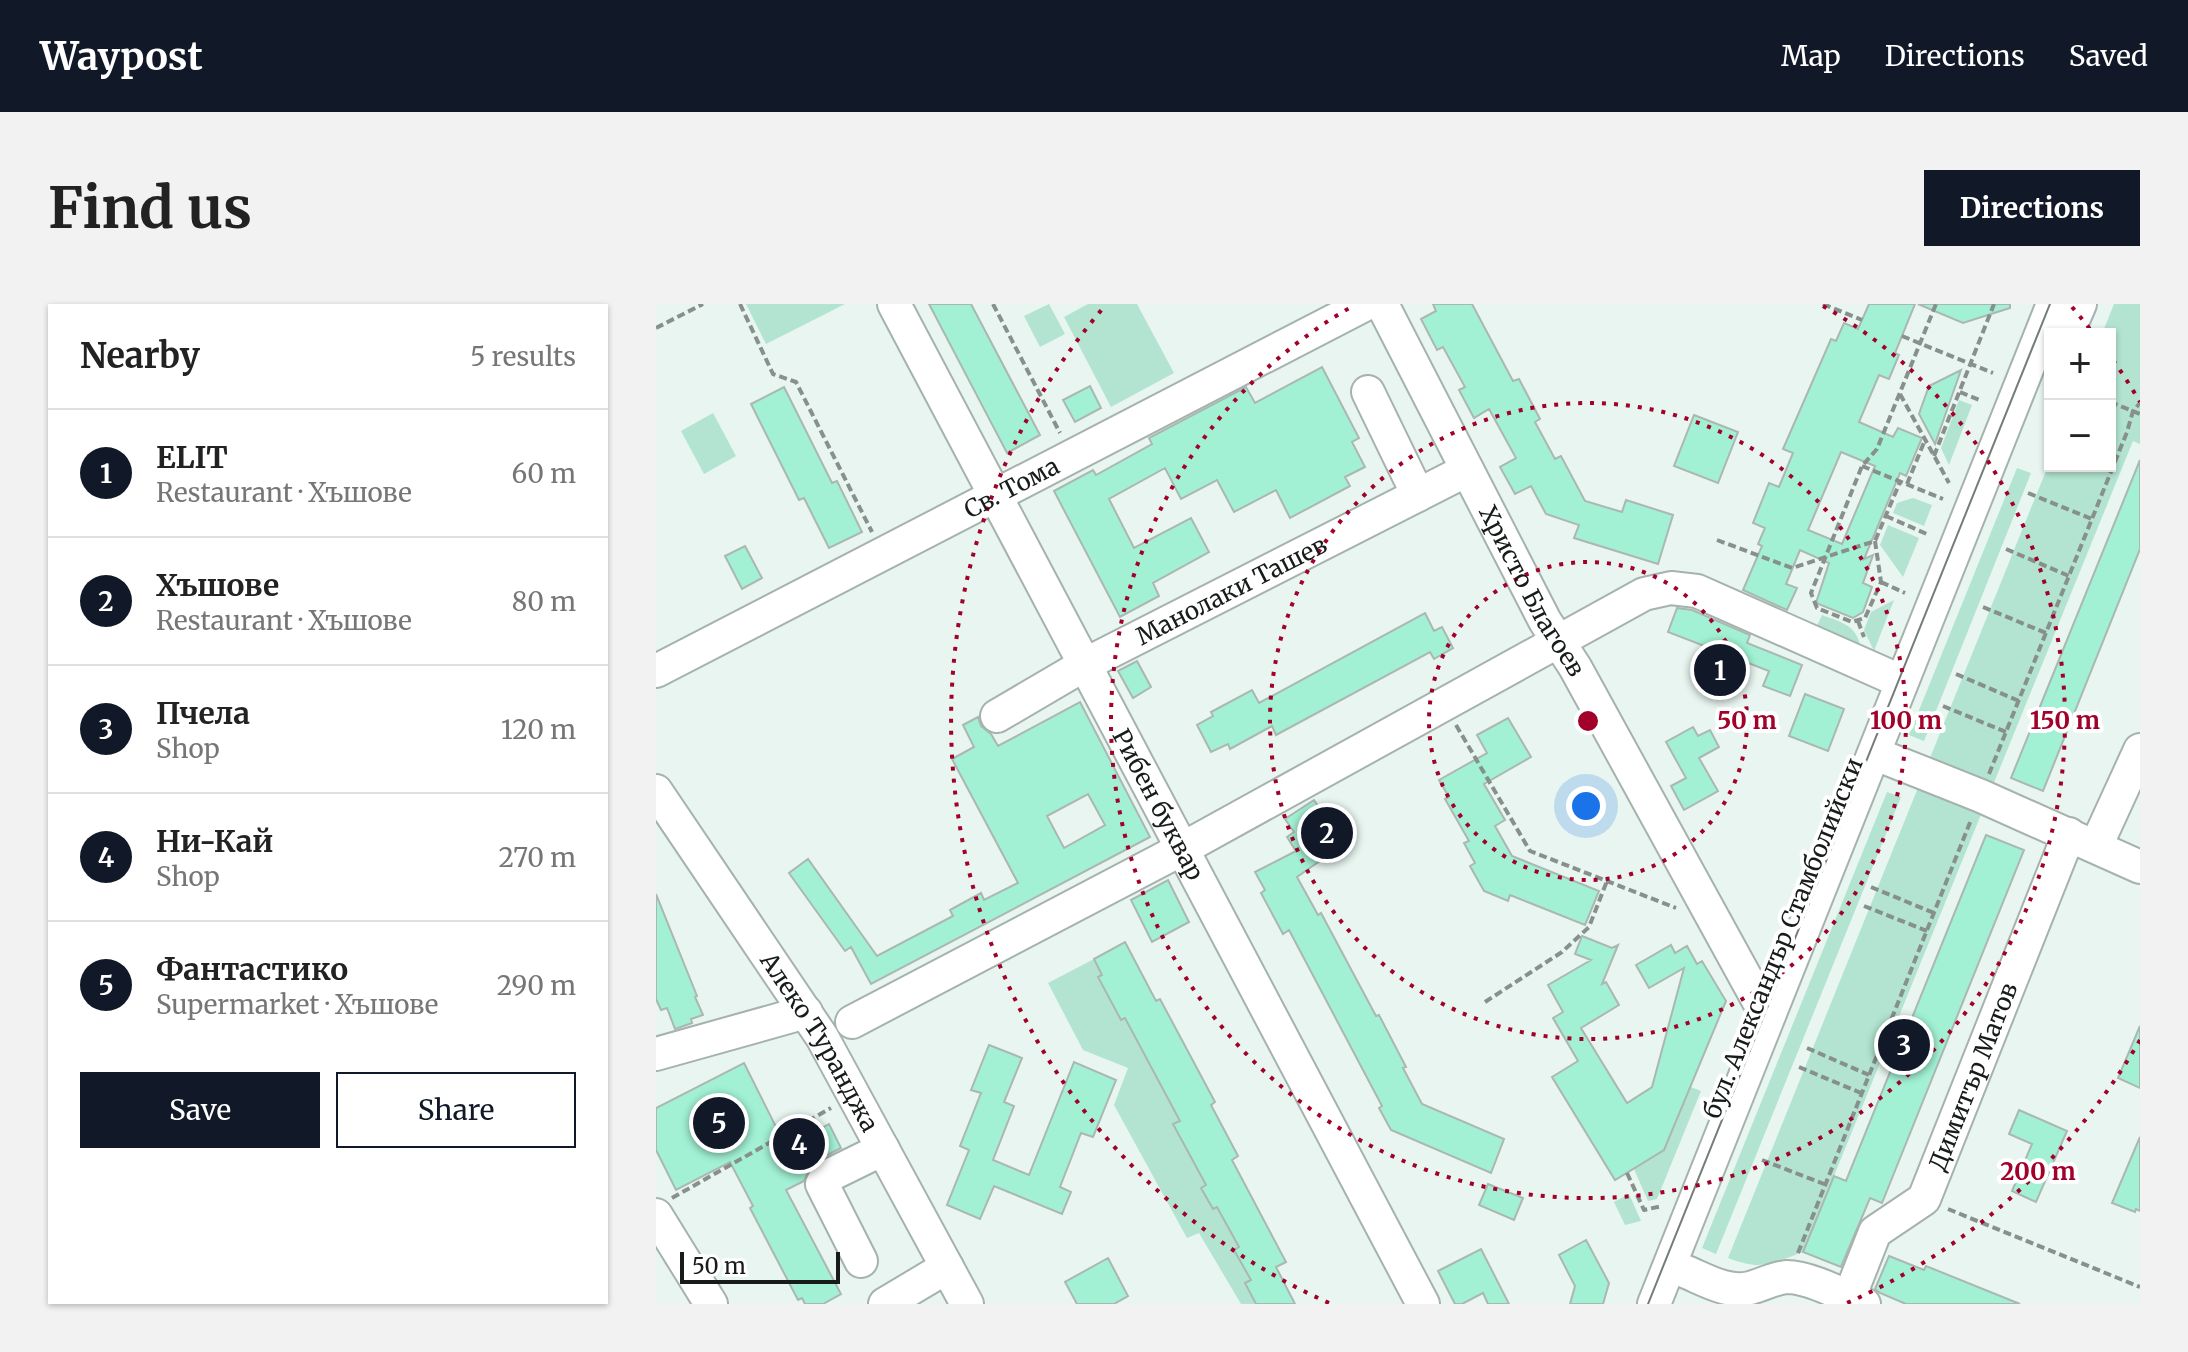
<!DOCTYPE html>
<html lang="en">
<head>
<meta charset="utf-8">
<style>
	:root { --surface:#fff; --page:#f2f2f2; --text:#222; --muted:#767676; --line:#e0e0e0; --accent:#111827 }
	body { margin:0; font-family:Merriweather,serif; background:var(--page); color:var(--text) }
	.controls { position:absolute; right:24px; top:24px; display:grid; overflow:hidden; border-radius:0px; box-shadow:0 2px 6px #0004 }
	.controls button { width:72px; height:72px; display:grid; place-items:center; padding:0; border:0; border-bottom:2px solid var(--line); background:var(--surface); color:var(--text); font:40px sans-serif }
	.scale { position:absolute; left:24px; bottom:20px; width:160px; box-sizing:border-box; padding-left:8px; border:4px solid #171b19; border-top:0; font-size:22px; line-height:28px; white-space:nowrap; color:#171b19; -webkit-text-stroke:6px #fff; paint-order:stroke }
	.you { position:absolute; left:930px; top:502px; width:28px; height:28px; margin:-20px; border:6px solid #fff; border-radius:50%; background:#1a73e8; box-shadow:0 0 0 12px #1a73e833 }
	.badge { display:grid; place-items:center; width:52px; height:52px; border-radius:50%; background:var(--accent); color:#fff; font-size:26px; font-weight:700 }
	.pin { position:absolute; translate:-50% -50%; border:4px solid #fff; box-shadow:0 2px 8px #0006 }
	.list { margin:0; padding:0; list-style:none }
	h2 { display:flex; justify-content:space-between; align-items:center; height:104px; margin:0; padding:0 32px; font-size:34px }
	h2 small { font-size:26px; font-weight:400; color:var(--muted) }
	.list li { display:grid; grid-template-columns:52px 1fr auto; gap:24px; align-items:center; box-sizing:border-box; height:128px; padding:0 32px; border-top:2px solid var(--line) }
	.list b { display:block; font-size:30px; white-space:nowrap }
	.list p { margin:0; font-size:26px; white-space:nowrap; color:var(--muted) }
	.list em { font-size:26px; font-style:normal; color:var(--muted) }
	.actions { display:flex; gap:16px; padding:24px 32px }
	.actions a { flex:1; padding:18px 0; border:2px solid var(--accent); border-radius:0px; text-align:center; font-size:28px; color:var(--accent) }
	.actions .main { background:var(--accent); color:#fff }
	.map { position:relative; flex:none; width:1484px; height:1000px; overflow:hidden; border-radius:0px }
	header { display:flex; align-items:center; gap:48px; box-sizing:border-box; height:112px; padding:0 40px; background:var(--accent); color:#fff }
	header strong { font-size:38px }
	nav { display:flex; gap:44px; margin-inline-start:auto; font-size:28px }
	.intro { display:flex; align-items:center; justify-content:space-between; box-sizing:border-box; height:192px; padding:0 48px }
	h1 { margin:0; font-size:56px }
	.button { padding:20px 36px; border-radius:0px; background:var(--accent); color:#fff; font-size:28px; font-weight:700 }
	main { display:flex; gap:48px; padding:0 48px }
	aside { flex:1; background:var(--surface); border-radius:0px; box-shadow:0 2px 6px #0004 }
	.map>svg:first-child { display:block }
</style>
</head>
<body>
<header>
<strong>Waypost</strong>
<nav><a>Map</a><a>Directions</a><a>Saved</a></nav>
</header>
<div class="intro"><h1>Find us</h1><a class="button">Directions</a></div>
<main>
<aside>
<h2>Nearby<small>5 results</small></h2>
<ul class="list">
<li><span class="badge">1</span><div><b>ELIT</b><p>Restaurant · Хъшове</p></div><em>60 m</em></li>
<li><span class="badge">2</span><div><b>Хъшове</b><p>Restaurant · Хъшове</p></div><em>80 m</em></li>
<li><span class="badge">3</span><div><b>Пчела</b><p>Shop</p></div><em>120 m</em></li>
<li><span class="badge">4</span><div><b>Ни-Кай</b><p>Shop</p></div><em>270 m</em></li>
<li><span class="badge">5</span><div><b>Фантастико</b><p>Supermarket · Хъшове</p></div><em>290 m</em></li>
</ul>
<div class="actions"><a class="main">Save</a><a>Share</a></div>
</aside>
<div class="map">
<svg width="1484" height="1000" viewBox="0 0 1484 1000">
	<rect width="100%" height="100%" fill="#e8f5f0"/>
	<path fill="#b2e4d1" d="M90,0H189L110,40Z
		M393,0L409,30L384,43L368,12Z
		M432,0H481L518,69L455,103L408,13Z
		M1458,0H1484V140L1477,137L1147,948C1114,960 1106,967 1072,954L1394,157V162H1454V30H1446Z
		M1303,96L1316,101L1293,161L1285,144Z
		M57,109L80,152L48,170L25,127Z
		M1361,164L1375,169L1268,437L1253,431Z
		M1257,194L1276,201L1268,222L1237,209L1241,199Z
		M1232,221L1263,234L1247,273L1224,241Z
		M1238,296L1218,347L1208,326L1215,308Z
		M1166,311C1187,319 1201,321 1205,345L1160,324Z
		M1231,488L1245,493L1060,950L1046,944Z
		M438,655L446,671L443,673L469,714L524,817L518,821L550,881L546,884L556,904L561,903L583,943L578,946L588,965L599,974L589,980L600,1000H585L543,929L531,934L458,801L472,764L427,746L392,679Z
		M1035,783L1045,787L1001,895L992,897L978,865L1008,846Z
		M973,890L985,917L969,921L958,898Z"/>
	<path fill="#a2f1d4" stroke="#abb7b2" stroke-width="2" fill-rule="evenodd" d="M273,0H315L384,131L351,149Z
		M777,0H816L857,77L863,75L884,115L879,118L899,155L905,152L929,197L966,208L970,196L1017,211L1002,260L918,234L923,221L890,210L875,182L859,190L844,163L860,154L833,105L818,114L803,86L809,83L787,43L781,46L765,15L780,7Z
		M1213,0H1259L1239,49L1243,51L1233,75L1223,71L1203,118L1237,133L1242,124L1266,134L1250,172L1244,169L1208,255L1217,251L1207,279L1216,283L1207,308L1197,314L1160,299L1173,259L1144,246L1130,280L1141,284L1131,306L1087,286L1106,242L1102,240L1109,224L1097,219L1113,179L1123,183L1137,149L1127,145L1175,35L1180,37L1188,19L1202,25ZM1185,148L1219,162L1186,240L1152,226Z
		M1262,0H1354V4L1307,19Z
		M666,63L703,134L696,138L709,163L689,173L694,182L634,214L620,186L578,208L561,176L525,195L509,164L453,195L478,244L535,214L553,248L497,279L503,292L464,313L398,187L437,166L440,171L496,140L493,134L590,83L599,99Z
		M1305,66L1279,140L1263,110L1273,82Z
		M434,82L445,104L419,118L407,96Z
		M128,83L176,179L181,177L206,228L173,244L148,194L143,196L95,100Z
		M1038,111L1082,128L1062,179L1018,162Z
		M1484,156V245L1387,487L1355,474Z
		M89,242L106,274L86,285L69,252Z
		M1021,304L1036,306L1094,331L1091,339L1146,361L1134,392L1107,382L1113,367L1012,328Z
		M769,309L778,327L786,323L797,344L778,355L774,348L620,431L616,422L574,445L572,440L555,448L541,421L557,412L555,408L596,386L603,399Z
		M481,357L495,383L477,394L462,367Z
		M1149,390L1188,405L1172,447L1133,432Z
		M424,398L494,533L215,680L195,643L189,647L133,569L152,555L221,652L297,612L294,606L325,589L328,596L362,579L296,455L318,443L307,421L322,413L325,422L335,430L342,442ZM432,490L449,521L408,544L391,512Z
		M852,414L875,453L828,480L849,516L839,522L856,552L943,587L929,621L854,591L852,597L828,587L814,562L819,559L808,539L813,537L789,495L793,493L783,476L831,449L821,431Z
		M1037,423L1042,432L1054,426L1063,443L1043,454L1062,487L1028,506L1015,482L1030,474L1010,438Z
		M658,496L688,540L641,573L662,611L665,609L720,712L723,711L750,763L747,764L766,800L848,835L835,869L735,826L723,804L726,802L633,626L627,630L605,589L609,586L599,568L640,547L631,533L638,528L629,515Z
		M1330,531L1368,546L1226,899L1214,894L1185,963L1147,948L1178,872L1190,877Z
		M512,576L533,618L496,638L475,596Z
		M0,590L41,692L39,693L47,711L35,715L36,719L19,725L11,704L5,706L0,695Z
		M926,632L956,644L962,641L946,680L950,678L963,701L925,724L971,799L996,783L1028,664L993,684L980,661L1015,641L1019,649L1031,642L1041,660L1046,657L1070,697L1008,846L959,876L896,773L922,757L897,714L907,708L892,681L935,656L919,650Z
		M469,638L500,697L504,695L559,798L555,801L582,852L576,856L630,958L620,963L639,1000H600L589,979L595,976L578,946L583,943L561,903L557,905L545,884L550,881L517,820L524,817L469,714L465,716L442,673L446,671L438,655Z
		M1484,722V784L1462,774Z
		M333,741L366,754L348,798L358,802L337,856L373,871L418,758L460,776L437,833L425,829L404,883L415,888L406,910L338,882L324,915L291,901L313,846L304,842L325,789L315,786Z
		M88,759L130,843L173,820L185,844L161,856L154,864L148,877L130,886L185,990L167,1000H149L146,994L142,996L94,904L97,902L74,858L20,886L0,846V804Z
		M1363,806L1411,827L1380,898L1356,887L1376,840L1353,830Z
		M1484,833V907L1480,905L1479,908L1456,899Z
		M832,880L867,894L858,916L823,901Z
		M930,936L953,979L947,1000H914L919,982L903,951Z
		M825,945L853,1000H832L827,989L806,1000H799L782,967Z
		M1233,952L1268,966L1270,962L1364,1000H1250L1224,989L1219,985Z
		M452,954L472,992L458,1000H421L409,978Z"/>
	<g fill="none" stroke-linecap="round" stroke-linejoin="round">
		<defs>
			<g id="minor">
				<path id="s1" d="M238,0L767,1000"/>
				<path id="s2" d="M726,0L889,317L919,363L1102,696"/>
				<path d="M1411,30L1424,0"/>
				<path d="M712,88L762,191"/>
				<path id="s3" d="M0,367L710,0"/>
				<path id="s4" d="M341,412L428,361L811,166"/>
				<path d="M1232,455L1325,492L1484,563"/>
				<path id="s5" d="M0,487L166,733L311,1000"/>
				<path d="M1440,542L1484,446"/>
				<path d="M196,718L526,545L988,290L1015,284L1041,287L1233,372"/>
				<path d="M0,750L150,708"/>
				<path d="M0,911L55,1000"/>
				<path d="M205,957L166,880L170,873L227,845"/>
				<path d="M1028,967C1048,975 1072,990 1094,984C1106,981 1118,974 1131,973C1153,973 1187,991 1208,1000"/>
				<path id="s6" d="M1193,994L1219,928L1268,895L1413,530"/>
				<path d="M229,1000L291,963"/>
				<path d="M998,1000L1397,0"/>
			</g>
		</defs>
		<use href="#minor" stroke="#a5b2ad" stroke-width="36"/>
		<path stroke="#87908c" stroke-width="4" stroke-dasharray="8 4" stroke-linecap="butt" d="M84,0L117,70L140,78L216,228
			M337,0L404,129
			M1167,0L1206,16
			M0,24L47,0
			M1246,32L1337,69
			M1304,88L1326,97
			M1244,90L1293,179
			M1454,98L1484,110
			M1278,152L1338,0
			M1206,162L1287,195
			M1251,180L1269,136
			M1372,189L1436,215
			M1230,212L1273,231
			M1061,236L1136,264L1219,237L1244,178
			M1219,237L1225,278L1209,314L1196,318L1161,304L1155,289L1206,162L1221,145L1280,0
			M1350,245L1413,272
			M1225,278L1249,289
			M1327,303L1390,329
			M1202,317L1208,333
			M1300,370L1363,397
			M1287,402L1350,428
			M800,421L874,547L1020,604
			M1333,470L1471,128L1477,107L1484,99
			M1215,583L1278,609
			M1208,602L1271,627
			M829,698L906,648L933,623L951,577
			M1151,744L1213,771
			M1143,763L1205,789
			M1106,856L1168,880
			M971,869L988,906L1006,902
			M16,894L175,804
			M1292,905L1484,983
			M1142,949L1315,516"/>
		<use href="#minor" stroke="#fff" stroke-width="32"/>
		<path stroke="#757d7a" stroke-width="2" d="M992,1000L1394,0"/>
	</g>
	<g fill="none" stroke="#a20129" stroke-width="4" stroke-dasharray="4 8">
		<circle cx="932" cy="417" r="159"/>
		<circle cx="932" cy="417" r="318"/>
		<path d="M1167 2A477 477 0 1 1 697 2"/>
		<path d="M1484 736A637 637 0 0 1 1191 999M673 999A637 637 0 0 1 448 3M1416 3A637 637 0 0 1 1437 29M1457 56A637 637 0 0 1 1484 98"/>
	</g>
	<g text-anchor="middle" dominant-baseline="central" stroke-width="8" stroke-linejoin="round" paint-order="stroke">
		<g font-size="24" fill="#171b19" stroke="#fff">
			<text stroke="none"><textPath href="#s3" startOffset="400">Св. Тома</textPath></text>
			<text stroke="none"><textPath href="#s4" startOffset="266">Манолаки Ташев</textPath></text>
			<text stroke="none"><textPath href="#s2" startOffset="324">Христо Благоев</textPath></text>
			<text stroke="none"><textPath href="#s1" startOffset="566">Рибен буквар</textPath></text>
			<text transform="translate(1127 634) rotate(-68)">бул. Александър Стамболийски</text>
			<text stroke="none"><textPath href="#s5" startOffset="300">Алеко Туранджа</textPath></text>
			<text stroke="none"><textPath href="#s6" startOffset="262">Димитър Матов</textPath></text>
		</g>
	</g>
	<circle cx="932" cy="417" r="12" fill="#a20129" stroke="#fff" stroke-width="4"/>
	<g font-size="24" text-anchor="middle" font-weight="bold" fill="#a20129" stroke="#fff" stroke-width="8" stroke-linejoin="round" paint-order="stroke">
		<text x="1091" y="425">50 m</text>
		<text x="1250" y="425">100 m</text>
		<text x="1409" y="425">150 m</text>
		<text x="1382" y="876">200 m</text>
	</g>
</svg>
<div class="controls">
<button>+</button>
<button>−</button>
</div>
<div class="scale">50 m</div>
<div class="you"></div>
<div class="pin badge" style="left:1064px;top:366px">1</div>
<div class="pin badge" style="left:671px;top:529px">2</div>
<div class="pin badge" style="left:1248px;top:741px">3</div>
<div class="pin badge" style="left:143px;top:840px">4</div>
<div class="pin badge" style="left:63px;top:819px">5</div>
</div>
</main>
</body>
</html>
